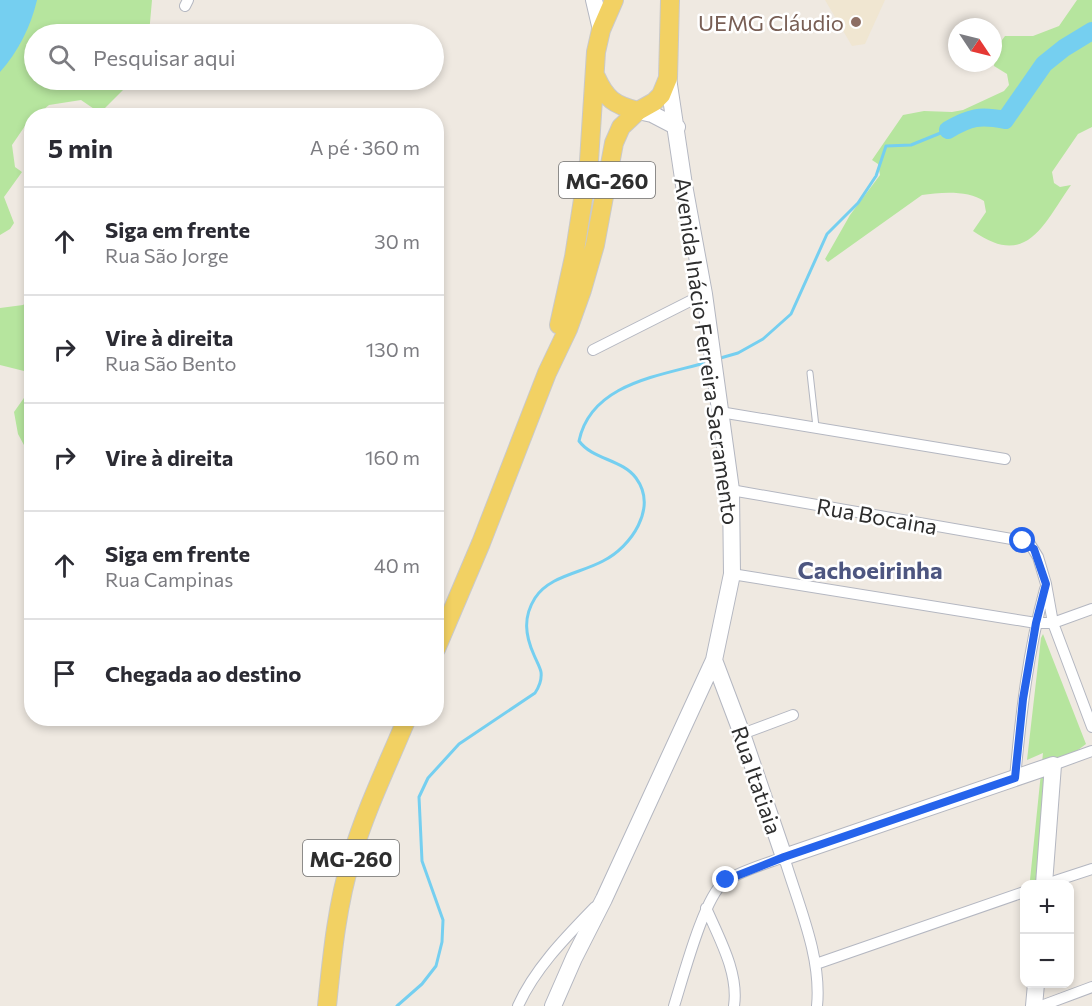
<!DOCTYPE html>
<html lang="pt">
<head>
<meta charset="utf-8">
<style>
	:root { --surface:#fff; --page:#f7f7f7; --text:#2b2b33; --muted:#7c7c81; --line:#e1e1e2 }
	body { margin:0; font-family:Commissioner,sans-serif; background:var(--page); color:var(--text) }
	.controls { position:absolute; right:18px; bottom:18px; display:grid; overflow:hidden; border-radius:12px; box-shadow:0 3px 9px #0003 }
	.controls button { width:54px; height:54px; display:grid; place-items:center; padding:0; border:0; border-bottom:2px solid var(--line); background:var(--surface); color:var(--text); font:30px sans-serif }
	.compass { position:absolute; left:948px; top:18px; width:54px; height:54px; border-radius:50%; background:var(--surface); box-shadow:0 3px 9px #0003; rotate:125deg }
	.stop { position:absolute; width:18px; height:18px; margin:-14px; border:4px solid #2563eb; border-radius:50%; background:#fff }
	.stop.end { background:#2563eb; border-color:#fff; box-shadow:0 2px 6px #0008 }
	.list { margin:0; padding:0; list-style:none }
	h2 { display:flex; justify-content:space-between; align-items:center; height:78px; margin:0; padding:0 24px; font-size:26px }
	h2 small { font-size:20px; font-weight:400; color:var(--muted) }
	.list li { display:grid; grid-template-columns:39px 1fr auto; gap:18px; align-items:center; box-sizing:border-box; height:108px; padding:0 24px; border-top:2px solid var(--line) }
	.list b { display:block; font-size:22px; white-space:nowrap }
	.list p { margin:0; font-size:20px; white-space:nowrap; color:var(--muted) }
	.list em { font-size:20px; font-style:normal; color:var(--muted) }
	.icon { flex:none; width:33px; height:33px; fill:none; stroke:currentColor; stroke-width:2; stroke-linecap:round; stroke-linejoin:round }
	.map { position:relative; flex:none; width:1092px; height:1006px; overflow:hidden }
	.search { position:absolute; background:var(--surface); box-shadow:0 3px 9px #0003; left:24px; top:24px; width:420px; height:66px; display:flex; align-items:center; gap:15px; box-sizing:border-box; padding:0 21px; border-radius:33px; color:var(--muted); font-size:22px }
	.panel { position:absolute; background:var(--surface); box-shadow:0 3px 9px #0003; left:24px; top:108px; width:420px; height:618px; border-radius:24px }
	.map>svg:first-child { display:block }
</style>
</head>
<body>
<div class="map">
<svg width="1092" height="1006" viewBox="0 0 1092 1006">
	<rect width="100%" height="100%" fill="#efe9e1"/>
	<path fill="#f0e6d1" d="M825,0H885L865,44L852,46Z"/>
	<path fill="#b6e59e" d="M19,0H152L149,34H34V80H133L100,113L81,100L49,105L37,115L32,116L31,121L25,126L12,145L15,167L22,172L4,197L14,223L10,229L0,235V26Z
		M1077,0H1092V127L1078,134L1052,172L1054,183L1060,187L1071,185C1043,225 1027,269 973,231L986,212L984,201C969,190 940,192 922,195L828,262L825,259L850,215L880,175L878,164L872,160L903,115L924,111L952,112L963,110L1004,91L1009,85L1007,74L994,66L996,48L1005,36H1033L1059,26Z
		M31,299V383L30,376L24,371L0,365V308L23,305Z
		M31,388V458L18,434L14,412Z
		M1043,634L1086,744L1046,774L1037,882L1030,880L1043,753L1027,760L1041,638Z"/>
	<path fill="#75cff0" d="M0,0H37C31,26 18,52 0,72Z"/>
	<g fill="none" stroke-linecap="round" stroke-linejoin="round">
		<path stroke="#75cff0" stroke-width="3" d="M717,359L738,353L763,339L791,314L827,234L858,203L876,176L886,146L911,145L948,130
			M397,1006L422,984L436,966L442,942L443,920L422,861L419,797L428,778L459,744L535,693C539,687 542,680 541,672C540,667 536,660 534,655C525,635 523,617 535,598C549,576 581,573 603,561C631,547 658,508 636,478C622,459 593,460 579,441C591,383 660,376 708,362"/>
		<path stroke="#75cff0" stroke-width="18" d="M948,130C970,117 980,115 1005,120L1044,64L1064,48L1092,31"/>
		<defs>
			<path id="lane" d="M810,373L816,427"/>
			<path id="street" d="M185,6L188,0
				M593,350L704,294
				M720,412L1005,459
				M731,490L1023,541L1030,544L1038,557L1046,584L1053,623L1092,727
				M732,574L1036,623H1053L1092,609
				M742,734L793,715
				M1053,765L1092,751
				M1015,778C1021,714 1028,651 1045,589
				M1046,884L1092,869
				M706,908C719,938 739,973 734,1006
				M816,964L1024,892
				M518,1006C535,968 566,937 595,907
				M674,1006C683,978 704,897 724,882C737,872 768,863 784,857C798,904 822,957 817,1006
				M1041,1006L1092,987"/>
			<path id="secondary" d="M594,0L601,30
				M638,111L652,114L677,127
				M714,660L742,734L784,857L1053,765L1044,884
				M553,1006L574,958L604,899L714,660L732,574L731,490L704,294L684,185L668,78
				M1034,1006L1036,984"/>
			<path id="primary" d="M596,77C606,99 614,105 638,111
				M559,325L574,257L589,161L596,52L601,30L614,0
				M436,649L481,543L547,373L568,329L582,290L595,245L614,143L621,127L638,111L654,102L661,95L668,78L670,0
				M327,1006C332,956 337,904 352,856C366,809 388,764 407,718"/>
		</defs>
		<use href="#lane" stroke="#b4b7c1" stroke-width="7"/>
		<use href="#street" stroke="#b4b7c1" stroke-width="12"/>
		<use href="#secondary" stroke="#b4b7c1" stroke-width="18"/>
		<use href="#primary" stroke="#c9c9c9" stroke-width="20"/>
		<use href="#lane" stroke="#fff" stroke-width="5"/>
		<use href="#street" stroke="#fff" stroke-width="10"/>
		<use href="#secondary" stroke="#fff" stroke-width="16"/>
		<use href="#primary" stroke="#f2d163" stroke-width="18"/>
	</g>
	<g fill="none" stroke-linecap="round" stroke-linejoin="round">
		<path stroke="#2563eb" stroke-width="8" d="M726,880L784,857L1015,778L1023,699L1036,623L1046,584L1034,549L1023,541"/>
	</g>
	<circle fill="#8d6e63" stroke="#fff" stroke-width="2" cx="856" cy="22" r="6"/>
	<g text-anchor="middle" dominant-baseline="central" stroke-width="5" stroke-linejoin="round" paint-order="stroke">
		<g fill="#fff" stroke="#6d6d6d" stroke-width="1.5">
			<rect x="559" y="162" width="96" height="36" rx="4.5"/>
			<rect x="303" y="840" width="96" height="36" rx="4.5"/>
		</g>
		<g font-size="21" font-weight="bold" fill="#2e2e2e">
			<text x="607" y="180">MG-260</text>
			<text x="351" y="858">MG-260</text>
		</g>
		<g font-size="22" fill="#785e54" stroke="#fff" text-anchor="end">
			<text x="844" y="22">UEMG Cláudio</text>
		</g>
		<g font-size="22" fill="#2e2e2e" stroke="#fff">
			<text transform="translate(707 351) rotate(82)">Avenida Inácio Ferreira Sacramento</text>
			<text transform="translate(877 516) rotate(10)">Rua Bocaina</text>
			<text transform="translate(757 780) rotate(71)">Rua Itatiaia</text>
		</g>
		<g font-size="24" font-weight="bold" fill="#4d5680" stroke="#fff">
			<text x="870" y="569">Cachoeirinha</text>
		</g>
	</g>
</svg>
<div class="controls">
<button>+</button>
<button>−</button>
</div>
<svg class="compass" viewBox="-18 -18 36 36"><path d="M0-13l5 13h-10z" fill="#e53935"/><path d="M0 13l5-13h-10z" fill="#7c7c81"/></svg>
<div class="stop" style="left:1023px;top:541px"></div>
<div class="stop end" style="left:726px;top:880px"></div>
<div class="search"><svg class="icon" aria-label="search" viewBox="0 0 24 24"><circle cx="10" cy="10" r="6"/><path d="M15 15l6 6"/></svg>Pesquisar aqui</div>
<section class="panel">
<h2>5 min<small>A pé · 360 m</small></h2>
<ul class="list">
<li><svg class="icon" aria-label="ahead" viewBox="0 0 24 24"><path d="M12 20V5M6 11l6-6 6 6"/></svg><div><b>Siga em frente</b><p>Rua São Jorge</p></div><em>30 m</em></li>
<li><svg class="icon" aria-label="right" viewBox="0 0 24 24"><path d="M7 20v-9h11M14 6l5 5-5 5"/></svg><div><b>Vire à direita</b><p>Rua São Bento</p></div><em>130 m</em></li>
<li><svg class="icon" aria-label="right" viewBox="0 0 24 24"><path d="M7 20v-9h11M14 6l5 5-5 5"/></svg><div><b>Vire à direita</b></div><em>160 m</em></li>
<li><svg class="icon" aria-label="ahead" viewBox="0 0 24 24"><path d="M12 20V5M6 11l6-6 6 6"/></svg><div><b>Siga em frente</b><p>Rua Campinas</p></div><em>40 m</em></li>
<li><svg class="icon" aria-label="arrive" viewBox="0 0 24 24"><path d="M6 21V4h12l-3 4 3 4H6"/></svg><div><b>Chegada ao destino</b></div></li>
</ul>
</section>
</div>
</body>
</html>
